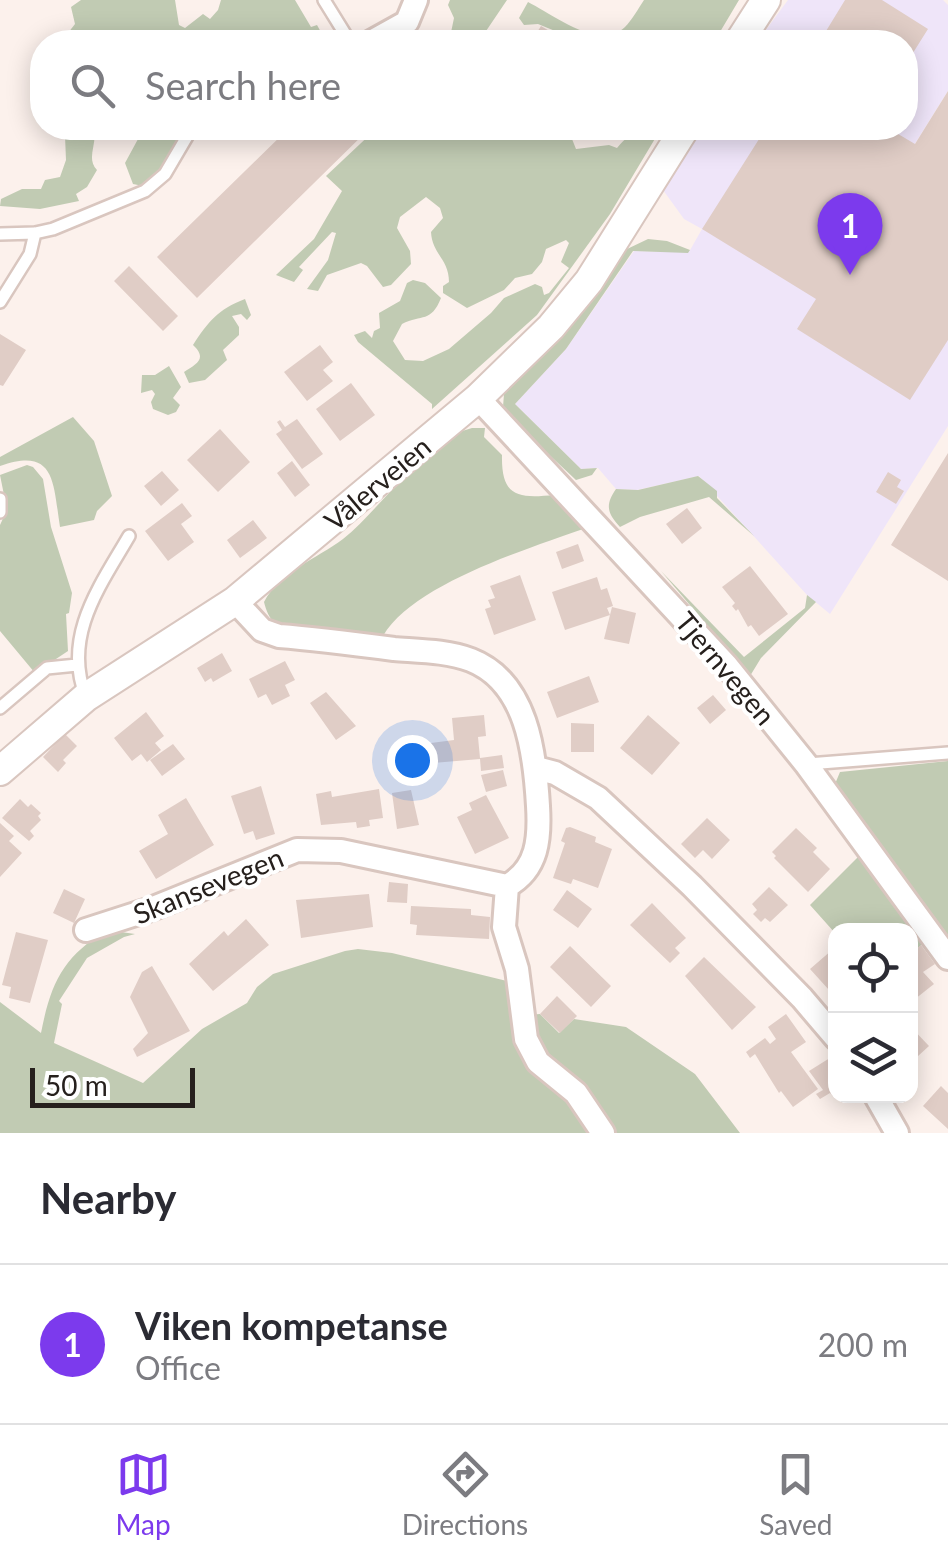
<!DOCTYPE html>
<html lang="en">
<head>
<meta charset="utf-8">
<style>
	:root { --surface:#fff; --page:#f7f7f7; --text:#2b2b33; --muted:#7c7c81; --line:#e1e1e2; --accent:#7c3aed }
	body { margin:0; font-family:Lato,sans-serif; background:var(--page); color:var(--text) }
	.controls { position:absolute; right:30px; bottom:30px; display:grid; overflow:hidden; border-radius:20px; box-shadow:0 5px 25px #0003 }
	.controls button { width:90px; height:90px; display:grid; place-items:center; padding:0; border:0; border-bottom:2px solid var(--line); background:var(--surface); color:var(--text); font:50px sans-serif }
	.scale { position:absolute; left:30px; bottom:25px; width:165px; box-sizing:border-box; padding-left:10px; border:5px solid #26201d; border-top:0; font-size:28px; line-height:35px; white-space:nowrap; color:#26201d; -webkit-text-stroke:8px #fff; paint-order:stroke }
	.you { position:absolute; left:412px; top:760px; width:35px; height:35px; margin:-25px; border:8px solid #fff; border-radius:50%; background:#1a73e8; box-shadow:0 0 0 15px #1a73e833 }
	.badge { display:grid; place-items:center; width:65px; height:65px; border-radius:50%; background:var(--accent); color:#fff; font-size:32px; font-weight:700 }
	.pin { position:absolute; translate:-50% -82px; filter:drop-shadow(0 2px 5px #0008) }
	.pin::after { content:''; position:absolute; top:52px; width:35px; height:30px; background:inherit; clip-path:polygon(0 0,100% 0,50% 100%) }
	.list { margin:0; padding:0; list-style:none }
	h2 { display:flex; justify-content:space-between; align-items:center; height:130px; margin:0; padding:0 40px; font-size:42px }
	h2 small { font-size:32px; font-weight:400; color:var(--muted) }
	.list li { display:grid; grid-template-columns:65px 1fr auto; gap:30px; align-items:center; box-sizing:border-box; height:160px; padding:0 40px; border-top:2px solid var(--line) }
	.list b { display:block; font-size:38px; white-space:nowrap }
	.list p { margin:0; font-size:32px; white-space:nowrap; color:var(--muted) }
	.list em { font-size:32px; font-style:normal; color:var(--muted) }
	.icon { flex:none; width:55px; height:55px; fill:none; stroke:currentColor; stroke-width:2; stroke-linecap:round; stroke-linejoin:round }
	.map { position:relative; flex:none; width:948px; height:1133px; overflow:hidden }
	.search { position:absolute; background:var(--surface); box-shadow:0 5px 25px #0003; left:30px; right:30px; top:30px; height:110px; display:flex; align-items:center; gap:25px; box-sizing:border-box; padding:0 35px; border-radius:40px; color:var(--muted); font-size:38px }
	.sheet { height:290px; background:var(--surface) }
	nav { display:flex; justify-content:space-around; align-items:center; box-sizing:border-box; height:140px; border-top:2px solid var(--line); background:var(--surface); font-size:28px; color:var(--muted) }
	nav a { display:grid; justify-items:center; gap:5px }
	nav .on { color:var(--accent) }
	.map>svg:first-child { display:block }
</style>
</head>
<body>
<div class="map">
<svg width="948" height="1133" viewBox="0 0 948 1133">
	<rect width="100%" height="100%" fill="#fcf1ec"/>
	<path fill="#efe5f9" d="M788,0H943L948,5V91L886,190L948,230V426L830,614L807,595L699,476L637,490L616,489L598,468L581,469L515,404L566,349L634,251L689,252L702,229L684,219L663,190L701,128H906V42H757Z"/>
	<path fill="#c1cbb3" d="M81,0H175L179,25L185,28L203,14L210,19L218,10L221,0H295L311,27L317,25L322,34L320,42H285L279,39L272,42H61L75,24L71,7Z
		M450,0H507L482,37L473,42H449L454,18L448,5Z
		M644,0H739L714,42H582L538,24L524,25L519,18L528,2C552,14 600,52 625,27C632,20 638,9 644,0Z
		M75,128H93C99,142 85,158 97,170L87,187L76,194L79,201L40,209L0,206L1,199L22,189H41L45,180L60,177L66,160L65,136Z
		M144,128H185L159,172L143,186L133,184L125,163Z
		M377,128H545L562,140L572,139L576,149L609,145L617,148C627,135 636,130 653,133L656,137L610,214L537,315L432,409V404L358,342L354,335L365,331L372,338L374,331L380,328L379,313L400,301L407,283L413,280L425,283L441,298C431,323 422,314 402,324L393,341L405,360L423,361L449,349L491,313L504,298L535,284L542,287L544,295L549,293L569,268L561,262L569,243L566,240L546,249L542,262L532,274L515,278L504,290L467,308L443,293V286L449,282C449,259 432,254 431,232L443,218L440,208L426,197L400,217L397,228L410,251L411,264L391,285L383,287L367,266L361,263L327,275L318,291L307,289L328,260L336,233L332,232L299,267L303,270L294,282L276,275L314,239L342,191L326,176Z
		M648,239L667,241L690,250L688,253L633,251L566,349L515,404L581,469L597,468L592,475L576,480L513,421L503,407L504,394L547,348L625,250Z
		M245,299L251,315L247,320L241,314L232,316L239,327V335L223,350L227,360L205,380L189,383L184,372C196,364 208,359 193,345C208,322 218,309 245,299Z
		M169,366L181,387L173,398L180,405L176,412L168,415L153,409L151,402L155,394L152,390L141,393L142,375H155Z
		M73,417L94,441L112,496L97,511L94,520L60,527C53,483 56,446 0,466V457Z
		M472,428H485L484,437L502,455C501,499 520,498 555,495L586,528C530,548 413,584 383,636C358,635 296,635 276,623C269,619 266,610 264,602C280,572 316,559 343,539C362,524 376,506 393,489C413,468 437,451 459,432Z
		M27,465L33,467L43,479L51,527L72,593L69,613L66,614L68,651L35,673L0,631V525L7,510L0,475Z
		M698,476L717,491V498L754,536L709,497L640,517L620,527C607,513 605,505 616,489L638,490Z
		M661,571L744,657L805,608L807,595L816,602L761,658L750,676Z
		M948,761V940L835,784L840,772Z
		M860,855L926,941L911,954L910,931H836L835,933L810,905Z
		M107,930L135,934L124,937L87,958L59,1001L62,1004L54,1043L143,1083L202,1029L247,1003L257,987L273,974L345,951L358,949L392,953L515,983L519,1030L598,1133H0V1002L41,1033C51,982 63,957 107,930Z
		M540,1014L559,1033L574,1019L626,1027L695,1074L740,1133H609L548,1066L526,1015Z"/>
	<path fill="#e0cdc6" d="M845,0H882L928,29L906,64V42H833L823,36Z
		M541,26L568,42H531Z
		M948,91V340L910,400L797,329L816,299L702,229L766,128H888L915,144Z
		M289,128H370L197,298L157,257Z
		M129,266L178,316L163,331L114,281Z
		M0,334L26,350L3,386L0,385Z
		M320,345L333,362L323,370L333,381L307,401L284,372Z
		M351,383L375,415L340,441L316,409Z
		M297,419L323,454L302,469L276,434L282,430L277,422L280,420L285,427Z
		M220,429L250,462L218,492L187,460Z
		M948,453V581L891,545Z
		M292,461L310,485L295,497L277,473Z
		M162,471L179,490L161,506L144,486Z
		M888,472L901,480L897,487L904,491L896,504L876,492Z
		M182,503L192,516L181,524L194,542L168,561L145,531Z
		M687,508L702,528L682,544L666,524Z
		M253,520L267,538L240,558L227,540Z
		M578,544L584,561L562,569L556,552Z
		M750,566L788,614L759,636L751,625L748,627L738,609L736,611L732,606L735,603L722,587Z
		M520,575L536,620L494,635L485,609L491,607L488,600L495,598L490,586Z
		M597,577L601,590L607,588L613,606L607,608L610,615L565,630L552,592Z
		M612,607L636,613L629,644L604,639Z
		M222,653L232,671L213,682L211,678L205,682L197,668Z
		M285,661L295,680L285,685L290,696L272,705L266,694L258,698L249,679Z
		M589,676L599,702L557,718L547,692Z
		M326,692L356,726L336,740L310,703Z
		M713,695L726,710L710,724L697,708Z
		M146,712L164,736L155,743L161,750L147,762L141,754L132,761L114,738Z
		M484,715L486,736L478,737L480,758L502,755L504,768L481,771L480,759L433,763L431,743L454,740L452,718Z
		M648,715L680,743L652,775L620,748Z
		M571,723L594,724V752H571Z
		M65,734L77,746L63,760L66,763L58,772L43,757Z
		M173,744L185,759L162,776L150,760Z
		M421,754L424,772L405,775L403,756Z
		M503,770L507,786L486,792L481,775Z
		M261,786L275,834L256,840L253,831L244,834L231,796Z
		M379,789L383,818L369,820L370,826L357,828L356,822L321,825L316,794L331,791L332,797Z
		M411,790L419,825L397,829L392,793Z
		M486,795L509,838L475,854L457,817L472,810L469,803Z
		M186,798L214,845L156,879L139,851L168,834L158,815Z
		M20,799L28,807L31,804L41,813L38,816L41,820L30,831L34,836L29,841L2,818Z
		M707,818L730,840L712,859L703,850L695,858L681,844Z
		M0,823L14,836L9,841L22,853L0,877Z
		M570,827L596,837L595,842L612,849L598,888L573,879L571,884L553,878L565,843L561,841L566,828Z
		M796,828L817,848L813,852L830,869L808,892L774,858L776,856L772,852Z
		M389,882L408,884L407,903L387,902Z
		M769,887L788,905L770,922L765,918L761,922L753,914L757,910L752,904Z
		M64,889L85,899L74,923L53,913Z
		M567,890L592,909L578,928L553,910Z
		M369,894L373,927L301,938L296,900Z
		M652,903L686,938L675,948L680,953L670,963L630,925Z
		M411,906L471,909V915L490,917L489,939L416,935L417,925L410,924Z
		M246,919L269,945L213,991L189,964L224,931L228,936Z
		M16,932L48,940L30,1003L9,998L11,987L2,985Z
		M921,945L935,964L923,972L934,984L910,1003V974L918,968L910,954Z
		M570,946L611,986L591,1007L550,967Z
		M832,950L836,954V985L829,990L810,969Z
		M704,957L756,1007L732,1030L685,976Z
		M152,966L190,1031L137,1057L133,1049L148,1033L130,997L142,972Z
		M557,996L577,1016L560,1033L540,1014Z
		M786,1014L806,1042L791,1052L818,1089L793,1107L781,1091L779,1093L755,1054L750,1058L746,1052L765,1038L770,1044L776,1039L768,1027Z
		M910,1026L929,1046L917,1057L913,1053L910,1055Z
		M833,1056L836,1060V1094L833,1096L830,1093L820,1099L816,1094L823,1090L809,1071Z
		M941,1086L948,1093V1129L923,1106Z"/>
	<g fill="none" stroke-linecap="round" stroke-linejoin="round">
		<defs>
			<path id="service" d="M324,0L350,42
				M0,234L35,233L53,229L145,191L165,174L192,128
				M0,302L30,254L35,233
				M0,499V512
				M86,697C62,636 100,586 129,536
				M0,708L47,668L77,665
				M808,764L948,753"/>
			<path id="minor" d="M371,42L407,22L416,0
				M478,398L726,665L806,764L948,958
				M536,768L555,773L598,798L692,886L802,998L836,1038
				M507,886L504,927L517,969L526,1039L538,1062L576,1093L603,1133
				M86,930L151,909L297,850L341,851L507,886C538,869 540,838 538,806C535,753 527,682 471,660C447,651 420,651 394,649C356,644 318,639 279,636L262,630L235,601
				M876,1096L897,1133"/>
			<path id="tertiary" d="M739,42L766,0
				M0,771L86,697L235,601L478,398L551,327L589,281L685,128"/>
		</defs>
		<use href="#service" stroke="#d9c6bf" stroke-width="16"/>
		<use href="#minor" stroke="#d9c6bf" stroke-width="28"/>
		<use href="#tertiary" stroke="#d9c6bf" stroke-width="32"/>
		<use href="#service" stroke="#fff" stroke-width="11"/>
		<use href="#minor" stroke="#fff" stroke-width="22"/>
		<use href="#tertiary" stroke="#fff" stroke-width="28"/>
	</g>
	<g text-anchor="middle" dominant-baseline="central" stroke-width="8" stroke-linejoin="round" paint-order="stroke">
		<g font-size="28" fill="#26201d" stroke="#fff">
			<text transform="translate(377 483) rotate(-40)">Vålerveien</text>
			<text transform="translate(726 668) rotate(50)">Tjernvegen</text>
			<text transform="translate(208 885) rotate(-22)">Skansevegen</text>
		</g>
	</g>
</svg>
<div class="controls">
<button><svg class="icon" aria-label="locate" viewBox="0 0 24 24"><circle cx="12" cy="12" r="6"/><path d="M12 2v4M12 18v4M2 12h4M18 12h4"/></svg></button>
<button><svg class="icon" aria-label="layers" viewBox="0 0 24 24"><path d="M12 4l9 5-9 5-9-5zM3 14l9 5 9-5"/></svg></button>
</div>
<div class="scale">50 m</div>
<div class="you"></div>
<div class="pin badge" style="left:850px;top:275px">1</div>
<div class="search"><svg class="icon" aria-label="search" viewBox="0 0 24 24"><circle cx="10" cy="10" r="6"/><path d="M15 15l6 6"/></svg>Search here</div>
</div>
<section class="sheet">
<h2>Nearby<small></small></h2>
<ul class="list">
<li><span class="badge">1</span><div><b>Viken kompetanse</b><p>Office</p></div><em>200 m</em></li>
</ul>
</section>
<nav>
<a class="on"><svg class="icon" aria-label="map" viewBox="0 0 24 24"><path d="M3 6l6-2 6 2 6-2v14l-6 2-6-2-6 2zM9 4v14M15 6v14"/></svg>Map</a>
<a><svg class="icon" aria-label="directions" viewBox="0 0 24 24"><path d="M12 3l9 9-9 9-9-9zM9 14v-3h6M13 9l2 2-2 2"/></svg>Directions</a>
<a><svg class="icon" aria-label="saved" viewBox="0 0 24 24"><path d="M7 4h10v16l-5-4-5 4z"/></svg>Saved</a>
</nav>
</body>
</html>
